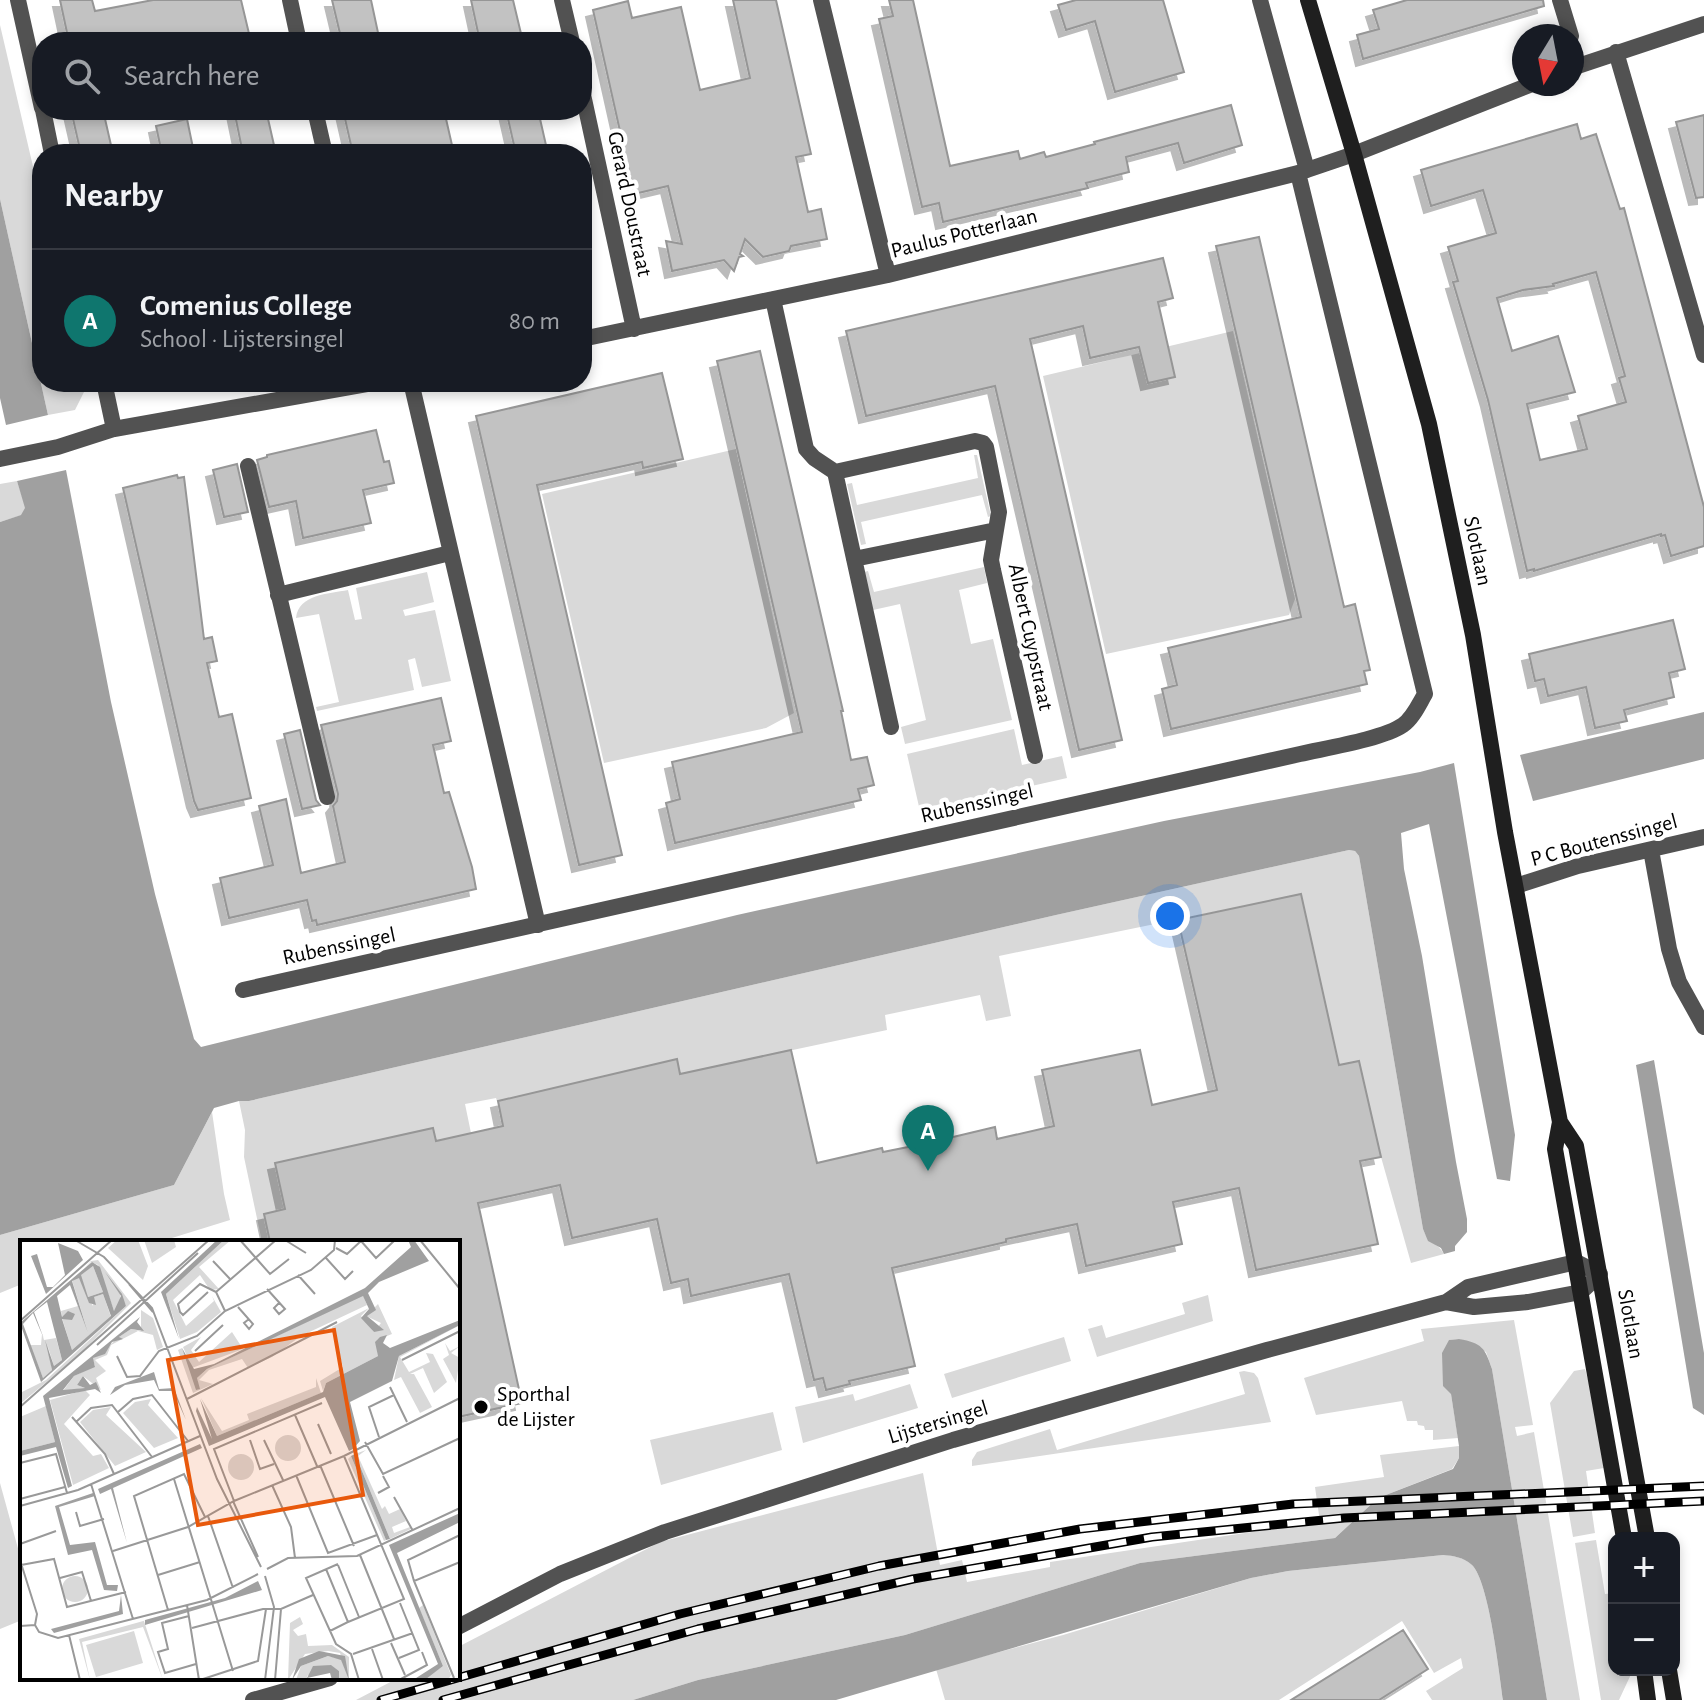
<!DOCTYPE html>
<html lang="en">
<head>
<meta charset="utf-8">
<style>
	:root { --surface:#171b24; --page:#242831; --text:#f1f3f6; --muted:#9ea1a6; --line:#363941; --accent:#0f766e }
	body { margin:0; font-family:"Alegreya Sans",sans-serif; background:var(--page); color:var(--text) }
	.controls { position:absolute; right:24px; bottom:24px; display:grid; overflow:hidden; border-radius:16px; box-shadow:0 4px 12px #0003 }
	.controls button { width:72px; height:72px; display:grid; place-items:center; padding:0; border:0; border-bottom:2px solid var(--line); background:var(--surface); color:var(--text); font:40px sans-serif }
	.compass { position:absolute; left:1512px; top:24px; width:72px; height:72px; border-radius:50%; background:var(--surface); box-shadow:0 4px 12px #0003; rotate:190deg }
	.you { position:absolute; left:1170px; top:916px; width:28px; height:28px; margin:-20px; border:6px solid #fff; border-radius:50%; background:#1a73e8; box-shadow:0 0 0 12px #1a73e833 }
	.badge { display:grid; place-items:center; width:52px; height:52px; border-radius:50%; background:var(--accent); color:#fff; font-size:26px; font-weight:700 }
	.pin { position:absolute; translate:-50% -66px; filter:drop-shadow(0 2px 4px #0008) }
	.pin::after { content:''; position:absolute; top:42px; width:28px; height:24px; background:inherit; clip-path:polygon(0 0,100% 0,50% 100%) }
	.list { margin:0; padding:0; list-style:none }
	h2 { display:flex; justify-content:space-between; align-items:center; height:104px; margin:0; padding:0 32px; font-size:34px }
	h2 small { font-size:26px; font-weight:400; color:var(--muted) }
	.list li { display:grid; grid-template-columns:52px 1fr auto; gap:24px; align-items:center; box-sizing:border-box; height:144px; padding:0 32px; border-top:2px solid var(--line) }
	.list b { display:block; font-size:30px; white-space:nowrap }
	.list p { margin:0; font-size:26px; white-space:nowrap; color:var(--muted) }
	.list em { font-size:26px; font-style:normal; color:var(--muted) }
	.icon { flex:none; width:44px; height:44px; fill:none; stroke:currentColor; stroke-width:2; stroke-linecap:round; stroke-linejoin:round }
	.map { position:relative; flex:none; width:1704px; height:1700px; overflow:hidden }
	.search { position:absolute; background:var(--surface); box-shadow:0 4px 12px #0003; left:32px; top:32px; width:560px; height:88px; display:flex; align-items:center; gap:20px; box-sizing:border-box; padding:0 28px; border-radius:32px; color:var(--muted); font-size:30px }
	.panel { position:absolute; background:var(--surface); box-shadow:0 4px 12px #0003; left:32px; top:144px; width:560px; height:248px; border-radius:32px }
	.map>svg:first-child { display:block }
</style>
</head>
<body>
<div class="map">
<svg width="1704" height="1700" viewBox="0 0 1704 1700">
	<defs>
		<filter id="shadow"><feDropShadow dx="-7" dy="7" stdDeviation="0" flood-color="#0004"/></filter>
	</defs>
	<rect width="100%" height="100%" fill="#fff"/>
	<path fill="#d9d9d9" d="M0,25L42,205V382H83L85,390L75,410L48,415L0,199Z
		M1233,331L1295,599L1289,615L1106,654L1043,376Z
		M736,449L794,713L766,728L604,763L542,494Z
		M974,455H977L991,516L988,517L982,495L861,522L866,544L861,545L847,484L852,483L857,505L978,478Z
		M17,481L26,508L22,515L0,522V484Z
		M984,567L987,583L959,590L971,644L993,639L1012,720L905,744L901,727L926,720L900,604L873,610L864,572L868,571L874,592Z
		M427,572L434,602L403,610L405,616L435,610L451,681L422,687L415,658L408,660L414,690L317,711L316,707L339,702L319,614L296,618C299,594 328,594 348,590L355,620L362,619L356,588Z
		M1014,729L1022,765L1062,756L1067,778L920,811L907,754Z
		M1349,850L1355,851L1359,856L1423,1229C1430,1246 1438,1242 1444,1254L1411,1263L1381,1157L1359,1061L1339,1065L1301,894L999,956L1011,1016L986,1021L980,995L885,1015L887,1030L680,1074L676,1059L497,1101L496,1098L465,1104L471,1133L436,1141L432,1128L276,1163L285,1209L264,1214L270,1242H262L244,1157L245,1130L239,1101H249L1056,915Z
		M212,1112L224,1194L230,1220L159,1242H22V1284L0,1293V1235L174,1185Z
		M1208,1295L1213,1321L1097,1357L1088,1329L1102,1325L1106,1338L1185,1314L1182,1303Z
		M1514,1320L1533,1425L1515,1427L1517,1436L1534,1432L1580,1700H1547L1492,1369L1486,1352L1459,1339L1449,1340L1451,1394L1458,1438L1433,1440V1430H1425L1424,1426L1418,1425L1417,1421H1407L1402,1401L1316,1415L1304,1378L1424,1341L1421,1329Z
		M1064,1337L1071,1361L952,1398L944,1374Z
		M1585,1369L1589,1383L1604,1468L1586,1471L1595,1533L1573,1537L1550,1403L1574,1371Z
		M1244,1371L1254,1373L1258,1378L1271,1422L972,1466V1460L977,1452L1050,1429L1057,1450L1245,1394L1239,1372Z
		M910,1384L918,1408L803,1443L795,1407L853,1394L855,1401Z
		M773,1412L782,1450L661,1485L650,1440Z
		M1459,1446V1458L1452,1469L1378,1498L1335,1538L1140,1563L905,1635L698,1680L633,1700H356L398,1678H458V1647L660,1542L923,1473L940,1565L962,1560L967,1582L1050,1567V1562L1320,1522L1315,1487L1384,1477L1380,1455Z
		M0,1483L22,1563V1620L0,1629Z
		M1596,1540L1605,1594L1614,1593V1670H1633L1619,1700H1601L1575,1543Z
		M1443,1555C1454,1556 1464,1557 1472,1565C1489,1582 1499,1672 1503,1700H1432L1426,1691L1463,1668L1461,1658L1434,1673L1402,1621L1279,1700H945L936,1669L1063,1635L1251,1578L1288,1571Z"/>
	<path fill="#a0a0a0" d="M0,199L48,415L6,425L0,398Z
		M66,470L111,702L155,894L194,1039L201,1047L737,915L1164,821L1420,772L1454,763L1515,1135L1510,1181L1497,1179L1429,824L1401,833L1404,869L1422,956L1456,1162L1467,1219V1232L1455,1246V1251L1444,1254L1441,1248L1428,1241L1423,1229L1359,856L1355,851L1349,850L1056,915L249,1101H239L214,1108L174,1185L0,1235V522L21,515L25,508L17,481Z
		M1704,712V759L1533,801L1520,755Z
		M1654,1060L1704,1353V1415L1693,1408L1636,1065Z
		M1459,1339C1482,1343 1485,1348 1492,1369L1547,1700H1503C1499,1672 1489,1582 1472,1565C1463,1557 1454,1556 1443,1555L1288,1571L1251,1578L836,1700H633L698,1680L905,1635L1140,1563L1335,1538L1378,1498L1453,1469L1459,1458V1446L1451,1394L1443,1386L1442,1353L1449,1340Z"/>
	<path fill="#c2c2c2" stroke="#969696" stroke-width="2" fill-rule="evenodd" filter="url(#shadow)" d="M60,0H92L95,11L153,0H241L251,42H69Z
		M332,0H371L380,42H342Z
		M471,0H513L523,42H480Z
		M733,0H776L811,154L796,157L808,212L821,209L827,239L791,246L789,251L763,257L745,239L740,254L743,256L739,257L734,271L724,260L672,271L666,241L682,244L668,186L634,194L593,10L628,1L632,18L681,7L700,90L750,78Z
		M889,0H913L950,166L1018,151L1020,159L1044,152L1046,157L1095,144L1094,142L1231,105L1242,145L1184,163L1178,143L1126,157L1129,172L1086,183L1088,188L943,222L939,203L922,207L879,19L893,16Z
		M1076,0H1163L1184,72L1115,92L1095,21L1066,30L1058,5Z
		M1407,0H1543L1544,6L1363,59L1357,35L1379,29L1373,10Z
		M71,110H103L113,154H81Z
		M234,110H266L276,154H243Z
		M343,110H382L384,118L416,110H444L454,154H353Z
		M506,110H538L548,154H516Z
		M1704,115V197L1696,198L1676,122Z
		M187,119L193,148L162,154L156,126Z
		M1577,124L1581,139L1596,134L1620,209L1624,208L1704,507V546L1671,556L1665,535L1661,536V534L1534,571V569L1527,571L1488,400L1453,282L1458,281L1448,247L1496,233L1483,190L1431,206L1421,170ZM1596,272L1625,376L1619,378L1626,402L1578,416L1587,449L1540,460L1527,404L1575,392L1558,336L1512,351L1497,298L1523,290L1554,286L1553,284Z
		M1259,237L1344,607L1355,604L1370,670L1364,671L1367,684L1171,729L1162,689L1177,685L1168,648L1301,617L1216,246Z
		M1163,258L1173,298L1158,302L1175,377L1148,383L1139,347L1090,358L1083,326L1030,339L1122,740L1079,750L995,386L866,416L846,331Z
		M760,351L843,711H841L851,760L867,757L874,785L858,789L861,800L675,843L666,803L680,799L672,762L802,732L717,361Z
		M662,373L683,459L643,468L642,462L537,485L622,855L579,865L476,416Z
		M376,430L384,462L389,461L394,483L363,490L371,523L303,538L296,501L269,507L257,460L267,457V455Z
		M237,464L248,512L224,517L213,470Z
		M177,475L178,478L184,477L204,639L212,637L217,661L207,663L219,717L232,714L251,798L198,810L194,801L123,488Z
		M1673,620L1685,669L1669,673L1674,697L1624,710L1627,721L1595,728L1586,687L1548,696L1544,679L1535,681L1529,654Z
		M441,698L451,741L433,745L444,793L449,792L472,867L476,889L317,925L316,920L312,921L307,900L229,918L220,878L273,865L259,806L286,799L301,873L345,862L333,806L337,801L338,794L321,725Z
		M300,730L316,800L320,805L302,809L284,734Z
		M1301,894L1339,1065L1359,1061L1381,1157L1360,1161L1378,1244L1256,1270L1239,1188L1173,1202L1182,1244L1086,1266L1077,1224L1006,1239V1242L892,1268L915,1366L849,1381L850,1384L826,1390L823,1378L814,1380L789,1274L691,1296L688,1279L671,1283L657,1219L572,1238L560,1185L478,1203L522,1403L458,1417V1242H270L264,1214L285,1209L275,1163L433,1128L436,1141L503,1126L498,1101L677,1059L680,1074L791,1050L817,1163L882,1148L883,1152L928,1143L995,1127L997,1139L1054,1126L1042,1070L1140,1050L1152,1105L1217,1090L1178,920Z
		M1403,1630L1428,1669L1379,1700H1291Z"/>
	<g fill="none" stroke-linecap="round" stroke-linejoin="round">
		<path stroke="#525252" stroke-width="16" d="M18,0L42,108
			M290,0L299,42
			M562,0L572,42
			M821,0L888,275
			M1260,0L1307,170
			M1560,0L1571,36
			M1616,52L1704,355
			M1572,68L1704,24
			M582,90L634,329
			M43,110L52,154
			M315,110L325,154
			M773,299L806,449L814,458L835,472L891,727
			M582,339L888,275L1298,173L1354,154L1532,84
			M104,382L114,429
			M411,382L538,925
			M0,459L58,447L114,429L378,382
			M248,466L327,797
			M835,472L975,441L983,443L986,447L999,512L991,560L993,570L1035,756
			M854,559L996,530
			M278,595L450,553
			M1651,850L1669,949L1679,982L1704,1027
			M1516,886L1578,866L1704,837
			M243,990L1300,754C1326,748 1383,739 1403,725C1413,718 1419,704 1425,694L1298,173
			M458,1627L560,1574L665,1532L953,1440L1267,1350L1446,1302L1468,1287L1576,1262L1600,1274L1581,1292L1528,1302L1474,1307L1446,1302
			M253,1700L330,1678"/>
		<path stroke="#1f1f1f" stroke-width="16" d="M1308,0L1354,154L1429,424L1473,635L1505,832L1560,1122L1555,1149L1624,1538
			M1560,1122L1576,1146L1647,1538
			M1644,1670L1648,1700
			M1669,1670L1674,1700"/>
		<defs>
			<path id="rail" d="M381,1700L680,1614L879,1566L1080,1529L1293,1504L1704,1486
				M443,1700L698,1629L913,1579L1152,1537L1344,1518L1704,1501"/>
		</defs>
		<use href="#rail" stroke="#000" stroke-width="9"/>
		<use href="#rail" stroke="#fff" stroke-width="6" stroke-dasharray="18" stroke-linecap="butt"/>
	</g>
	<circle fill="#000" stroke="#fff" stroke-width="3" cx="481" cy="1407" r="8"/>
	<g text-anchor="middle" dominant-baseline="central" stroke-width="8" stroke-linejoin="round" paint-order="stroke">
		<g font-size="22" fill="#000" stroke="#fff">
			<text transform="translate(630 204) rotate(78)">Gerard Doustraat</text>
			<text transform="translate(964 233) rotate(-14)">Paulus Potterlaan</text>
			<text transform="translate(1478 551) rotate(78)">Slotlaan</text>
			<text transform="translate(1031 637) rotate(78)">Albert Cuypstraat</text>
			<text transform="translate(977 803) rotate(-13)">Rubenssingel</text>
			<text transform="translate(1604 840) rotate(-15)">P C Boutenssingel</text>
			<text transform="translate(339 946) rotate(-12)">Rubenssingel</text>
			<text transform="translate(1631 1324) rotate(80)">Slotlaan</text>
			<text transform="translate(938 1422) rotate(-17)">Lijstersingel</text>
		</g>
		<g font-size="22" fill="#000" stroke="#fff" text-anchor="start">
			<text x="497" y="1394">Sporthal<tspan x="497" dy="25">de Lijster</tspan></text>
		</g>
	</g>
	<g transform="translate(20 1240)">
		<rect width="440" height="440" fill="#fff"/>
		<path d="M97,0H118L128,26L123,40L88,8ZM124,0H154L156,7L132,23ZM204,0H211L179,27L199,49L190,50L180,35L153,60L166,86L194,61L192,56L201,72L177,92L160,99L146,54ZM78,20L111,63L59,115L0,164V149L2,152L26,140L106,66L100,53L101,63L94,71L78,25L71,22L63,30L71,21ZM73,26L83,52L68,57L73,66L74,57L83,54L91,77L52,110L42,78L53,72L42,77L41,71L58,66L68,93L52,40ZM343,55L347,65L281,96L252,117L228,128L222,119L189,130L179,140L193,144L173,153L158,110L162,108L178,150L177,138L187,129ZM358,64L372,94L357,100L358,116L306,143L303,151L300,141L323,127L312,87L349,68L341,76L354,92L361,83L346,76ZM121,70L133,78L143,107L137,110L133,95L118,91L91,105L87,115L75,120L86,131L76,138L81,150L63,136L57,145L65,148L43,151L54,136L75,126L72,118L85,113L83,111L99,97L111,89L121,91ZM440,85L380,117L389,132L410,122L406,113L413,114L427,142L414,153L403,128L390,134H394L412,167L400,173L381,137L374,140L379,116ZM212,92L223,109L172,128L163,107L181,97L171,110L179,122ZM22,94L24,100L36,98L42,120L34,126L28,107L32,130L23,138L10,105H21ZM425,103L430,111L440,106L431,113L440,118L436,143L423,119L429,115ZM296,138L301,153L197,196L181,158L202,191L229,180L227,174L296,147ZM65,150L70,155L44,184L73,216L81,214L89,228L53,245L30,160ZM131,159L128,165L158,198L134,208L103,173L115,162ZM26,166L35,202L0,211V177ZM91,167L86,175L126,212L95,226L60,182L73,170ZM255 208a13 13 0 1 1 26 0a13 13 0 1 1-26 0ZM346,210L338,216L362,269L365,266L369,274L380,269L386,281L372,287L374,293L390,287L391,289L370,299L335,214ZM208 227a13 13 0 1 1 26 0a13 13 0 1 1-26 0ZM331,216L366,300L364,301L328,219ZM42 349a13 13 0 1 1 26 0a13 13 0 1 1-26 0ZM403,365L431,435L428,440H403L423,426L399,368ZM166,369L124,381L143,440L123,387L62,402L70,440L59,399ZM280,377L283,384L273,390L278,396L286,394L288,406L312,405L329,417V440H319V431L310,425L287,436L289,440H276L281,426L308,416L321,419L327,434L320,413L308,411L285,414L268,440L270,383ZM114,391L123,423L76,437L66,405Z" fill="#d9d9d9"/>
		<path d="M197,0H204L146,54L159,99L141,52ZM388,0H394L409,21L359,42L348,53L356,70L347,76L364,90L354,92L341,78L349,69L343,56L187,129L177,138L180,149L176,150L162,108L174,129L194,124L345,48L391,7ZM38,3L58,11L63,20L26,54L11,16L17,14L27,47H33L45,35ZM72,22L80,27L94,71L101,56L85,32L102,54L106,66L21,142L0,83ZM73,26L83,52L68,57L61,35ZM59,38L69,63L76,65L74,57L83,54L91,76L52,110L42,79L52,80L55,74L48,71L42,77L37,56L50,45L68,93L52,41ZM27,62L42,120L34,126L25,100L32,130L23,138L3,84L13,73L24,99L14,72ZM120,77L117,82L124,91L111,89L99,97L103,99L92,102L85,114L73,118L75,127L54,136L43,150L65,148L57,145L63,136L70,145L76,142L81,153L75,149L29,158L52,246L48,248L36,207L0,216V211L35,202L23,156ZM440,80V85L379,116L372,141L330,162L340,201L333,209L329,211L305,157L189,206L176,171L177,167L192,199L180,159L197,196L303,152L306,143L358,116L355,102L360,97L367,95L363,103L370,108ZM134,132L139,149L154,148L166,180L153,151H139L134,140L105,145L90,155L95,147ZM180,204L182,208L93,248L107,303L91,249L80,254L78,249ZM335,214L370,299L366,300L331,216ZM73,253L75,256L39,267L50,305L75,302L87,345H98L97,351L84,350L72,310L48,315L35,266ZM440,273V282L377,313L423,426L406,439L393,440L418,424L369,305ZM238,341L242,350L125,385V380L205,358ZM101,355L103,374L34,393L31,389L99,371ZM299,411L325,416L329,440L321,420L308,416L281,426L272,440L279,419ZM311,425L319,431V440H312L310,433L287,438L293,426Z" fill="#a0a0a0" fill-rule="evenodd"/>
		<path fill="none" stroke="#999" stroke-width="2" d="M55,0L84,17L132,68L197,239L241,327M220,0L250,34L269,19M265,0L286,13M400,0L440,49M341,1L356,18L375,0M316,8L327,14L342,0M306,18L325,39L333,31M193,21L211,40M278,35L295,54M109,44L133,72M247,49L265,69L259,74L254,68L259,63M188,52L163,75L160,72L158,64L180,44L196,52M218,67L233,84L229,89L224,83L229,79M205,71L196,52L256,0M0,81L92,0M77,105L178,13M175,111L203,85M97,116L107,137L120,136L139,111L177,96L205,71L291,30L314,10L315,0M382,120L440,91M370,147L387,182M167,159L317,82M0,167L189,0M98,172L113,159L132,155L168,201M275,175L297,226M52,177L85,214L94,234M56,182L71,168L92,165L132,217M298,184L311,214M359,197L349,167L374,155M230,200L240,229L254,224M244,200L263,240M345,202L363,234L440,198M324,216L384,359L328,382M0,223L36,214L47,253M300,225L334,306M276,235L308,313L357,295M154,239L213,431M71,244L113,379M252,245L271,287L275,318M358,253L369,247L363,236M374,257L393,291M0,259L45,247M213,261L238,317M214,261L194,209L302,163M0,266L58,250L180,196M56,272L60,286L84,279M188,276L213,348M0,304L36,291M93,311L168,287L214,261L324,216L440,158M340,315L374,399M0,320L17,374L15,385M318,324L286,338L316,404L331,414L339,440M1,325L34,319L47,367L106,352M318,325L339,377M247,329L268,318L337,316L440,268M306,329L328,382L310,391M138,335L180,322M245,336L254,367L245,440M40,338L62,332L71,361M394,341L388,320L440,295M167,365L179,440M148,370L114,256L164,234L185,277M169,376L142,383L148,409L138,412L145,433L176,424M0,386L15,385L19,392L38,398L187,360L238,334M172,388L243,369H261L293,355M49,395L60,440M371,403L385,435M352,409L363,440M333,414L393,393M379,418L399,410L380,363M434,438L394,341L440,322M180,440L238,421L246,369M255,440L261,369M379,440L407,425L402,412"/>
		<path fill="#e8590c" fill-opacity="0.15" stroke="#e8590c" stroke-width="4" d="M314,90L343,255L178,285L148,120Z"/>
		<rect width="440" height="440" fill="none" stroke="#000" stroke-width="4"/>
	</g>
</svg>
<div class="controls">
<button>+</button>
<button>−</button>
</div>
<svg class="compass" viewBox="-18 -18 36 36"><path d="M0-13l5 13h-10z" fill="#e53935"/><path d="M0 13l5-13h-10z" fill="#9ea1a6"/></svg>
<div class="you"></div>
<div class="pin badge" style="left:928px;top:1171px">A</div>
<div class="search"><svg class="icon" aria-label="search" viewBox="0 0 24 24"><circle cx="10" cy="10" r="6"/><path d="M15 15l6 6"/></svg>Search here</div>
<section class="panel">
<h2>Nearby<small></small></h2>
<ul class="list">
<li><span class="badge">A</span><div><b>Comenius College</b><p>School · Lijstersingel</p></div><em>80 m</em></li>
</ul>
</section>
</div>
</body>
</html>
